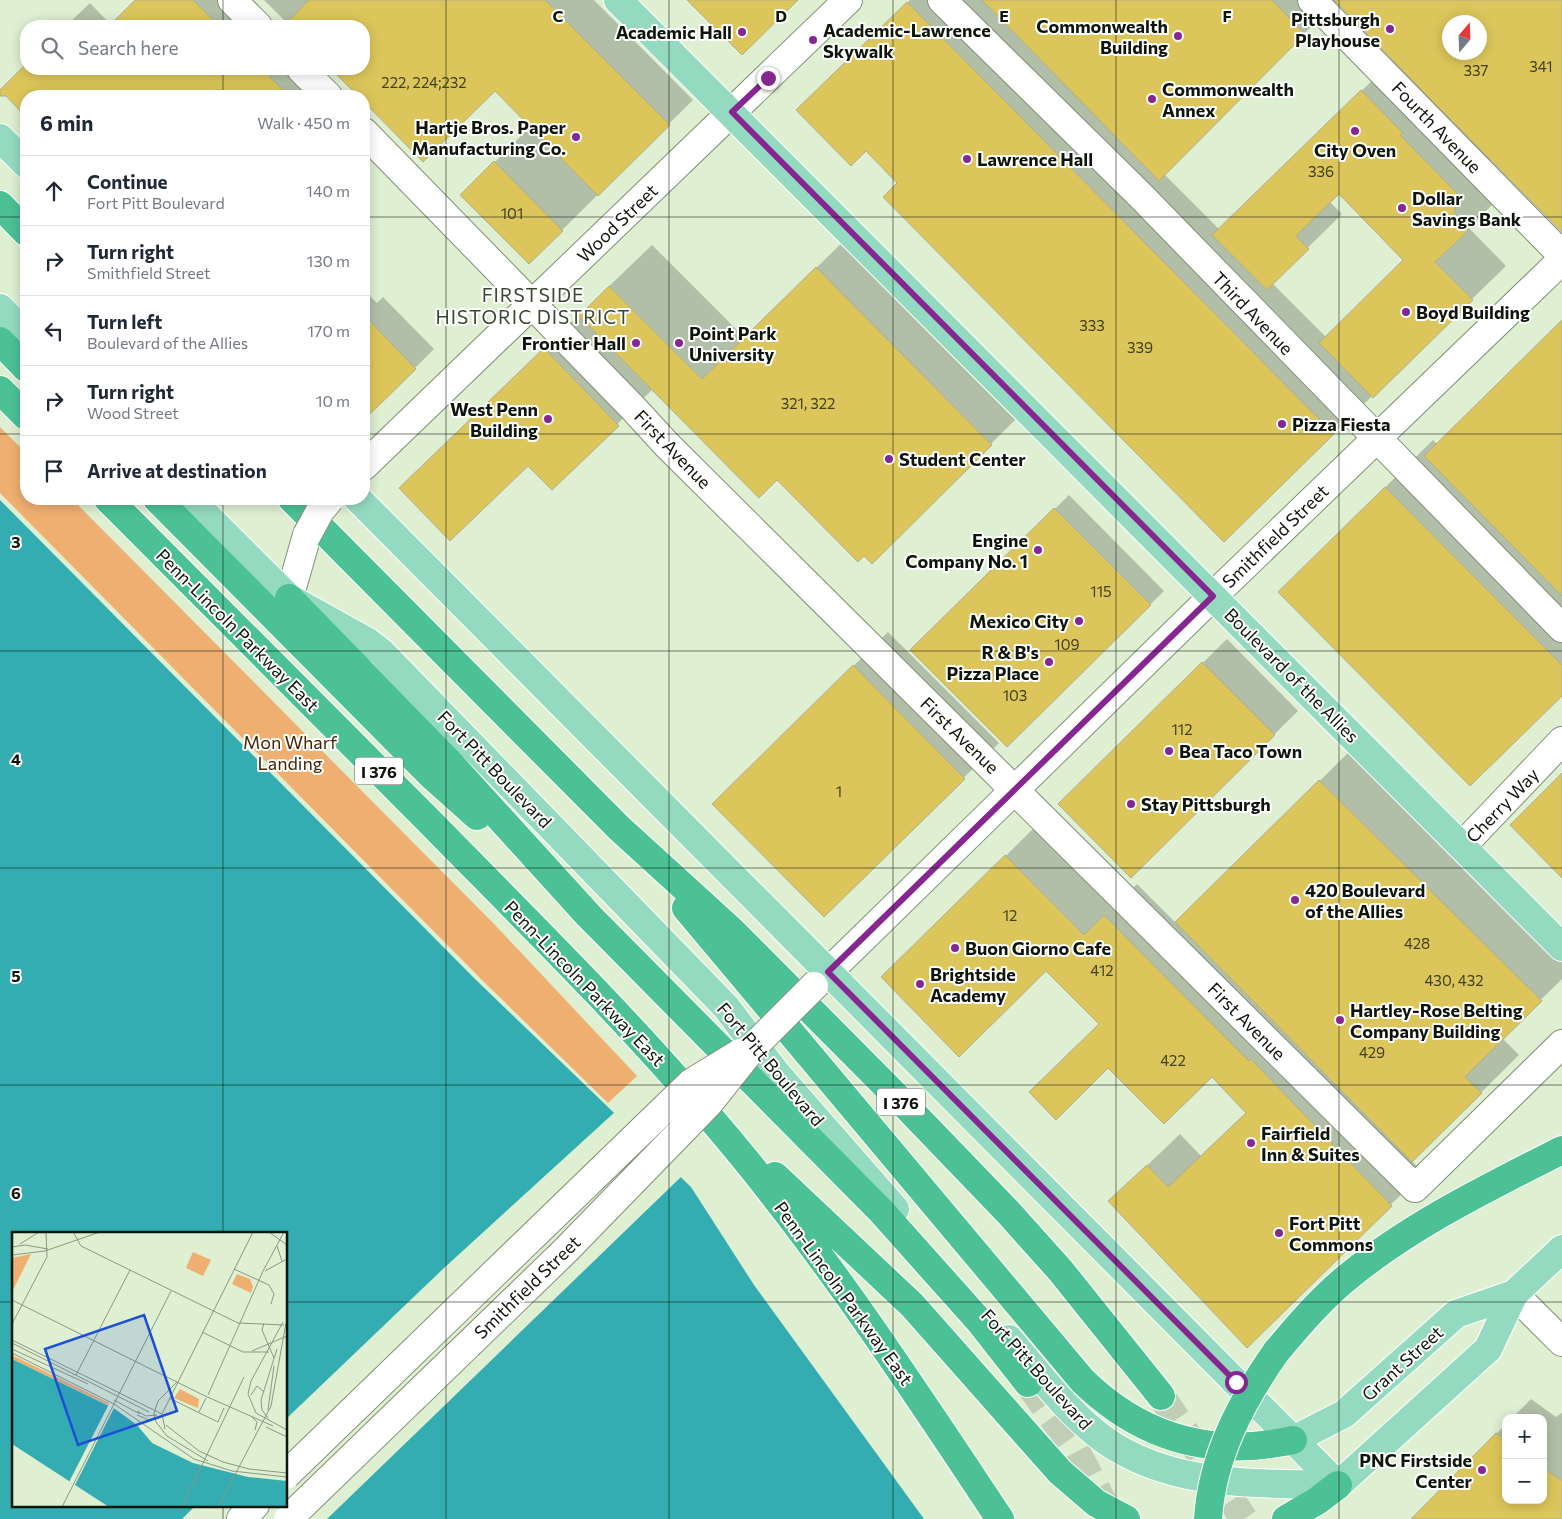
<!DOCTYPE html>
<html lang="en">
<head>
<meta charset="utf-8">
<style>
	:root { --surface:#fff; --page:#f2f2f3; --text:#1f2937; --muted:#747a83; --line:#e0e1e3 }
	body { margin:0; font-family:Commissioner,sans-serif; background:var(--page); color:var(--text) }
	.controls { position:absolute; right:15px; bottom:15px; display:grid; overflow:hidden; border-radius:10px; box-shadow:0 2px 12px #0003 }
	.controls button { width:45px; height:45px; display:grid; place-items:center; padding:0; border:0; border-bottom:1px solid var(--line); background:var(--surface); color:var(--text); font:25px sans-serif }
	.compass { position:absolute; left:1442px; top:15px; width:45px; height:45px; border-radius:50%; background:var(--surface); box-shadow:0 2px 12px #0003; rotate:19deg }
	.stop { position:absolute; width:15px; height:15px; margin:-11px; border:4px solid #862690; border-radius:50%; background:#fff }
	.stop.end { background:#862690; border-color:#fff; box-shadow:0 1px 5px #0008 }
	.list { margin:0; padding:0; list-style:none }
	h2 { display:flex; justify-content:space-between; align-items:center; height:65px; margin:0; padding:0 20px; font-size:21px }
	h2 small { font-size:16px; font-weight:400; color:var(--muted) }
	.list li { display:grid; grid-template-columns:32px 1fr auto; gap:15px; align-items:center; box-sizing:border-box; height:70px; padding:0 20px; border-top:1px solid var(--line) }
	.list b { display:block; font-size:19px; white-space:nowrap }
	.list p { margin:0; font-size:16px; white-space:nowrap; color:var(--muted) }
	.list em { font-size:16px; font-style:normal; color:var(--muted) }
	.icon { flex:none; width:28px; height:28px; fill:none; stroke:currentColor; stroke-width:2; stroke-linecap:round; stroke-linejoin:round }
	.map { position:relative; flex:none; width:1562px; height:1519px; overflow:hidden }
	.search { position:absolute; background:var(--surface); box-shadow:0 2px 12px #0003; left:20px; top:20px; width:350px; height:55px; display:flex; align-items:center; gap:12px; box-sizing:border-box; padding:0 18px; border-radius:20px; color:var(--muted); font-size:19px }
	.panel { position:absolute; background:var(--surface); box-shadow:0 2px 12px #0003; left:20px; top:90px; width:350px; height:415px; border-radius:20px }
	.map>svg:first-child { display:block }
</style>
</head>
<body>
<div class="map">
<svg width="1562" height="1519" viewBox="0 0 1562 1519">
	<rect width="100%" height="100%" fill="#deefd2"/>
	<path fill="#efaf71" d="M0,427L26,453V499H72L495,925L637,1076L608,1103L483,981L0,493Z"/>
	<path fill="#33adb1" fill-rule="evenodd" d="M0,500L475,979L691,1187L754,1285L924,1519H0ZM14,1233H286V1505H14Z"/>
	<path fill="#deefd2" d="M616,1111L683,1175L327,1519H182L196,1505H286V1419L444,1268Z"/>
	<path fill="#0003" fill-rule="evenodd" d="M137,0H230L256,26H66L90,3L111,25Z
		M264,0H594L693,100L529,263L462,195L531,126L495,89L423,160L364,100V96H360L333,69H364V26H290Z
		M910,0H1562V214L1491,158L1487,181L1501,196L1469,228L1506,266L1224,540L899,183L842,66ZM1337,1L1394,59L1220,230L1164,174ZM1450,22H1480V52H1450ZM1339,193L1405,260L1326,337L1272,283L1342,214L1330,202Z
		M26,65V69H298L326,96H26V115L2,90Z
		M859,226L1033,402L872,562L777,479L653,389L552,488L528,464L449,440L652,245L745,338Z
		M364,290L377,303L383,297L434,349L364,419Z
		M1562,321V694L1327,545L1433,440L1437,444Z
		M1069,495L1164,591L1007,746L912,650Z
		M888,632L999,743L824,915L748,770Z
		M1227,639L1298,711L1131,876L1060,804Z
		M1358,743L1562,946V979L1502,1038L1519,1055L1412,1161L1423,1173L1247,1346L1110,1201L1180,1134L1201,1156L1247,1112L1212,1075L1100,1024L1046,970L915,945L1038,824L1117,904L1137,884L1176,923Z
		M1531,1399L1556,1417L1562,1413V1519H1417V1514L1506,1424V1500H1543V1418H1512Z"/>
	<path fill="#dcc65b" stroke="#b1ac8e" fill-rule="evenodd" d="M135,0H193L219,26H109Z
		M309,0H545L670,125L598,196L495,91L423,162L364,102V96H358L331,69H364V26H283Z
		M687,0H798L742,55Z
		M982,0H1272L1305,34L1159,181Z
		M1334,0H1562V232L1442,111ZM1450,22H1480V52H1450Z
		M907,2L1334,434L1224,542L883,197L897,183L866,151L851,166L796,110Z
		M26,64V69H262L289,96H26V117L6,96H0V90Z
		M1361,90L1403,133L1400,135L1457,193L1454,216L1468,231L1435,262L1473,300L1373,398L1319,343L1403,260L1339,194L1296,236L1309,249L1267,290L1212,235Z
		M494,161L563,231L529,264L460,195Z
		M816,267L992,445L872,564L864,556L858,562L777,480L759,498L579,316L609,286L702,379Z
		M364,315L416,369L364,420Z
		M1562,320V596L1424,456Z
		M544,348L619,426L552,490L528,466L450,541L399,488Z
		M1385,487L1562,665V696L1470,786L1278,592Z
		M1054,508L1151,605L1007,747L910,650Z
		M1202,662L1275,735L1131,878L1058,804Z
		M853,665L965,779L824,917L712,804Z
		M1562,773V878L1510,825Z
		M1319,780L1542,1001L1465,1077L1482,1093L1412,1162L1175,922Z
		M1005,855L1084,935L1104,915L1249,1061L1251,1059L1392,1206L1247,1348L1108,1201L1147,1165L1168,1187L1246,1113L1212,1077L1164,1124L1108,1068L1056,1120L1029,1092L1099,1024L1046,971L959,1057L881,977Z
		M1496,1433L1506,1440V1500H1543V1467L1562,1481V1519H1411Z"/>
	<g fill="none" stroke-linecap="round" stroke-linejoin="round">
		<path stroke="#bfceb4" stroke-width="28" stroke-dasharray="28 14" stroke-linecap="butt" d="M1028,1383L1074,1447L1110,1515
			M1161,1396L1244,1519"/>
		<defs>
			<path id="minor" d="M232,0L258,26
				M942,0L1141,196L1562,628
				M1312,0L1562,255
				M301,69L328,96
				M364,132L634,409L667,445L1415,1188L1562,1044
				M1462,846L1562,741"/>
			<path id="secondary" d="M364,466L848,0
				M289,598L307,535
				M814,986L1213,596L1562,260
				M1514,1294L1562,1342
				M241,1519L255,1505"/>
			<path id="primary" d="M618,0L1562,947
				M0,138L26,164
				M0,308L26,334
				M190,499L289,598L368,642L381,652L726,1007L777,1074L895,1209
				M358,499L1338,1485
				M1009,1339C1039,1374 1068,1414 1106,1441C1174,1488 1259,1483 1338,1485
				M1293,1440L1344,1414L1456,1314L1514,1294
				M1338,1485L1488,1349L1514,1294L1562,1249"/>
			<path id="motorway" d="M0,205L26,232
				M0,341L26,368
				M0,390L26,416
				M108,499C216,607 323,715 431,823C525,919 621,1013 708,1115C817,1241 908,1381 1000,1519
				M157,499L431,775L477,816
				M292,499L619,828L731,930L903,1103L1008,1212L1060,1270L1161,1396
				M289,598L447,760L588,915L881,1211L981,1323L1028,1383
				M686,908L1082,1380C1141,1438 1212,1458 1293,1440
				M775,1176L912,1305L1060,1472L1096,1503L1126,1519
				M1276,1352C1297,1327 1319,1301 1344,1280C1409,1226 1487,1188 1562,1150
				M1286,1519L1317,1501L1338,1485"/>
		</defs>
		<use href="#minor" stroke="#819076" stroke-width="30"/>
		<use href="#secondary" stroke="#819076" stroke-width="30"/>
		<use href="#primary" stroke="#fff" stroke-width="30"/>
		<use href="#motorway" stroke="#fff" stroke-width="30"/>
		<use href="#minor" stroke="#fff" stroke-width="28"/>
		<use href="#secondary" stroke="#fff" stroke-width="28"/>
		<use href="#primary" stroke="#94dac0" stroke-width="28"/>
		<use href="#motorway" stroke="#4cc196" stroke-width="28"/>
		<defs>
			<path id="secondary-bridge" d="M307,535L320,511L330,499
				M286,1475L691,1083L740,1053
				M288,1519L565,1251L709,1103L755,1045L814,986"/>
			<path id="motorway-bridge" d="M1208,1519C1212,1457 1241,1402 1276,1352"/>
		</defs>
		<use href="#secondary-bridge" stroke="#819076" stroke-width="30" stroke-linecap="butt"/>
		<use href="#motorway-bridge" stroke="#fff" stroke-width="30" stroke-linecap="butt"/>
		<use href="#secondary-bridge" stroke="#fff" stroke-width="28"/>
		<use href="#motorway-bridge" stroke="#4cc196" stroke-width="28"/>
	</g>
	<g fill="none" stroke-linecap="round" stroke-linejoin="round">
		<path stroke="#862690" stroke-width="6" d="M768,78L732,112L1213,596L828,972L1236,1382"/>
	</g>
	<path fill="none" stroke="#0f150b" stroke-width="1" stroke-opacity="0.55" d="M223,0V26M446,0V1519M669,0V1519M893,0V1519M1116,0V1519M1339,0V1519M223,69V96M0,217H26M364,217H1562M0,434H26M364,434H1562M223,499V1233M0,651H1562M0,868H1562M0,1085H1562M0,1302H14M286,1302H1562M223,1505V1519"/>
	<g fill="#862690" stroke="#fff" stroke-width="2">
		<circle cx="1390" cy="29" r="5"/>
		<circle cx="742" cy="32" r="5"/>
		<circle cx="1178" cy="36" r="5"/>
		<circle cx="813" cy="40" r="5"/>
		<circle cx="1152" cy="99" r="5"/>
		<circle cx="1355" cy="131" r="5"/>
		<circle cx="576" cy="137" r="5"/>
		<circle cx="967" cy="159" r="5"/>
		<circle cx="1402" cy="208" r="5"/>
		<circle cx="1406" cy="312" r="5"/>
		<circle cx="636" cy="343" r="5"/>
		<circle cx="679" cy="343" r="5"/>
		<circle cx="548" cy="419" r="5"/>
		<circle cx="1282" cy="424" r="5"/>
		<circle cx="889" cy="459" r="5"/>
		<circle cx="1038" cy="550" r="5"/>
		<circle cx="1079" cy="621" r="5"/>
		<circle cx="1049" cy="662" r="5"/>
		<circle cx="1169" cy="751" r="5"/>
		<circle cx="1131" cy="804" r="5"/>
		<circle cx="1295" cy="900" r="5"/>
		<circle cx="955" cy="948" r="5"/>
		<circle cx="920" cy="984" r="5"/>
		<circle cx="1340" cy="1020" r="5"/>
		<circle cx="1251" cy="1143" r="5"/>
		<circle cx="1279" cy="1233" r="5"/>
		<circle cx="1482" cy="1470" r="5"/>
	</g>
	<g text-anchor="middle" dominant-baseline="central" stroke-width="4" stroke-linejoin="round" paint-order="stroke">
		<g font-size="15" fill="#42411f">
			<text x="1541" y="66">341</text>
			<text x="1476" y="70">337</text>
			<text x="424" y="82">222, 224;232</text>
			<text x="1321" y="171">336</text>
			<text x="512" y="213">101</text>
			<text x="1092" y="325">333</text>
			<text x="1140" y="347">339</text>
			<text x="808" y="403">321, 322</text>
			<text x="1101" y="591">115</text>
			<text x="1067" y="644">109</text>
			<text x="1015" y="695">103</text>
			<text x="1182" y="729">112</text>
			<text x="839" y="791">1</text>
			<text x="1010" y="915">12</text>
			<text x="1417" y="943">428</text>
			<text x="1102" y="970">412</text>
			<text x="1454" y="980">430, 432</text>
			<text x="1372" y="1052">429</text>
			<text x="1173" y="1060">422</text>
		</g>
		<g fill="#fff" stroke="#575b54" stroke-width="1">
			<rect x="355" y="757.5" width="48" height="27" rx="4"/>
			<rect x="877" y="1088.5" width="48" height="27" rx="4"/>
		</g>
		<g font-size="16" font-weight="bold" fill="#0f150b">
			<text x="379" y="771">I 376</text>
			<text x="901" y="1102">I 376</text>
		</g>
		<g font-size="18" font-weight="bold" fill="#0f150b" stroke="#fff" text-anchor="start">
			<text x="1380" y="19" text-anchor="end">Pittsburgh<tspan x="1380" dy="21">Playhouse</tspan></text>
			<text x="1168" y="26" text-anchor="end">Commonwealth<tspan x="1168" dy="21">Building</tspan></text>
			<text x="823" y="30">Academic-Lawrence<tspan x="823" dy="21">Skywalk</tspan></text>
			<text x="732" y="32" text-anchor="end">Academic Hall</text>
			<text x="1162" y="89">Commonwealth<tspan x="1162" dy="21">Annex</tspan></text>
			<text x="566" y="127" text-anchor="end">Hartje Bros. Paper<tspan x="566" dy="21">Manufacturing Co.</tspan></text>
			<text x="1355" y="150" text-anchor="middle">City Oven</text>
			<text x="977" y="159">Lawrence Hall</text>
			<text x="1412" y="198">Dollar<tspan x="1412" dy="21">Savings Bank</tspan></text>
			<text x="1416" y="312">Boyd Building</text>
			<text x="689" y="333">Point Park<tspan x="689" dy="21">University</tspan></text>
			<text x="626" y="343" text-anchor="end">Frontier Hall</text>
			<text x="538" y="409" text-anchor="end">West Penn<tspan x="538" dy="21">Building</tspan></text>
			<text x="1292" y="424">Pizza Fiesta</text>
			<text x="899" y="459">Student Center</text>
			<text x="1028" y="540" text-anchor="end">Engine<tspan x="1028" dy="21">Company No. 1</tspan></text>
			<text x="1069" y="621" text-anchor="end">Mexico City</text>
			<text x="1039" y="652" text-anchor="end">R &amp; B's<tspan x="1039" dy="21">Pizza Place</tspan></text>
			<text x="1179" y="751">Bea Taco Town</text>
			<text x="1141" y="804">Stay Pittsburgh</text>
			<text x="1305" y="890">420 Boulevard<tspan x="1305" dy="21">of the Allies</tspan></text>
			<text x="965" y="948">Buon Giorno Cafe</text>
			<text x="930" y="974">Brightside<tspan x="930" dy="21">Academy</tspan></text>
			<text x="1350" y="1010">Hartley-Rose Belting<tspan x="1350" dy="21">Company Building</tspan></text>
			<text x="1261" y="1133">Fairfield<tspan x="1261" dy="21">Inn &amp; Suites</tspan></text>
			<text x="1289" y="1223">Fort Pitt<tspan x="1289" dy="21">Commons</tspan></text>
			<text x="1472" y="1460" text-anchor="end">PNC Firstside<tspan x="1472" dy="21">Center</tspan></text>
		</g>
		<g font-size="18" fill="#0f150b" stroke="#fff">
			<text transform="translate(1437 127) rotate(46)">Fourth Avenue</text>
			<text transform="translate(617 223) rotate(-44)">Wood Street</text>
			<text transform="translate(1253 313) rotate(46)">Third Avenue</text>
			<text transform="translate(673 449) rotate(46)">First Avenue</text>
			<text transform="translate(1275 536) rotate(-44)">Smithfield Street</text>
			<text transform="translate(238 630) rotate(45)">Penn-Lincoln Parkway East</text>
			<text transform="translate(1292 675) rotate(45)">Boulevard of the Allies</text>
			<text transform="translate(960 735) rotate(44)">First Avenue</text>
			<text transform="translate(495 769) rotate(46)">Fort Pitt Boulevard</text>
			<text transform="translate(1502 805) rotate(-46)">Cherry Way</text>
			<text transform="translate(585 983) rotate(46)">Penn-Lincoln Parkway East</text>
			<text transform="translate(1247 1021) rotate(45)">First Avenue</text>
			<text transform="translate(771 1064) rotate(50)">Fort Pitt Boulevard</text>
			<text transform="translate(527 1287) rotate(-44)">Smithfield Street</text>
			<text transform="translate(844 1293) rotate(54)">Penn-Lincoln Parkway East</text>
			<text transform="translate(1402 1363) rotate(-42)">Grant Street</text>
			<text transform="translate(1037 1369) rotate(48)">Fort Pitt Boulevard</text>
		</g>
		<g font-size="18" fill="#422503" stroke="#fff">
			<text x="290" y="742">Mon Wharf<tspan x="290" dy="21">Landing</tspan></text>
		</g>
		<g font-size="19" letter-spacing="1" fill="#3b4831" stroke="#fff">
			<text x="533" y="294">FIRSTSIDE<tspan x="533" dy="22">HISTORIC DISTRICT</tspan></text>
		</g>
	</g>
	<g transform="translate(12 1232)">
		<rect width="275" height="275" fill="#deefd2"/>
		<path d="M181,20L199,28L191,44L174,36ZM19,22L0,60V26ZM225,42L238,47L241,55L239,61L220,52ZM0,123L97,171L96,173L0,127ZM168,157L187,167L186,176L162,166Z" fill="#efaf71"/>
		<path d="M0,127L103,177L125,193L140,211L181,231L236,245L275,249V275H97L0,212Z" fill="#33adb1"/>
		<path d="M97,172L103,174L62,255L56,252Z" fill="#deefd2"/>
		<path fill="none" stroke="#8b9882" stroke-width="1" d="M61,0L69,14L226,91L272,93M257,0L275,13M8,12L27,0M265,14L270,29M0,15L13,13L36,17M0,23L33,19L88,0M222,37L257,53L262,62L259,72M253,39L275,27M0,68L191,163L261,194M271,90L239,149L236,162L244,181L275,198M252,91L250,98L262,126M0,92L35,25L34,0M190,100L231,120H257M0,108L150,182M0,111L137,180M0,117L76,152M240,119L275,104M0,121L102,172L182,227L220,239L275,245M64,143L118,38M165,150L146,169L142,181L144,190L155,204L196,229M196,163L251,39L272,0M239,163L245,154L252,160M157,166L206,190L212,176M102,168L128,182M256,178L262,134M125,179L134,184L145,183M187,180L194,166M150,182L241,0M150,182L153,197M125,183L137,188L146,186M240,185L245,190L243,198M256,186L250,178L249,168L265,117M154,193L187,219L211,230L237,237L275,241M254,195L275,205M50,275L159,59M170,275L232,145M206,275L259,174L274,91"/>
		<path fill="#1d4ed8" fill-opacity="0.15" stroke="#1d4ed8" stroke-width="2.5" d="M132,83L165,179L66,213L33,117Z"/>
		<rect width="275" height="275" fill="none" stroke="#0f150b" stroke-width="2.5"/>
	</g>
	<g font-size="16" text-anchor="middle" font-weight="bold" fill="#0f150b" stroke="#fff" stroke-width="4" stroke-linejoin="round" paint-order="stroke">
		<text x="558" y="22">C</text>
		<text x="781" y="22">D</text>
		<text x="1004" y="22">E</text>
		<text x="1227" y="22">F</text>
		<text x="16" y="548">3</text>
		<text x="16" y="765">4</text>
		<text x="16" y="982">5</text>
		<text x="16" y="1199">6</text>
	</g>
</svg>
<div class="controls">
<button>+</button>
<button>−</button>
</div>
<svg class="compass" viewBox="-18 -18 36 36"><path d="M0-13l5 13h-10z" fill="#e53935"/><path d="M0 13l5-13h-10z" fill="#747a83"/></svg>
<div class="stop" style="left:1236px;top:1382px"></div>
<div class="stop end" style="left:768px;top:78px"></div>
<div class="search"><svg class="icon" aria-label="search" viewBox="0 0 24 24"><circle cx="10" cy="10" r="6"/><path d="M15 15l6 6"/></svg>Search here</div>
<section class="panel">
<h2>6 min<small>Walk · 450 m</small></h2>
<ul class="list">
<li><svg class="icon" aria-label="ahead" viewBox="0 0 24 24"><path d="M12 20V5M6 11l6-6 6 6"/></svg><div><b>Continue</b><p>Fort Pitt Boulevard</p></div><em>140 m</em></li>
<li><svg class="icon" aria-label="right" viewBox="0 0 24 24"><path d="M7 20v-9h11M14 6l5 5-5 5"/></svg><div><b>Turn right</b><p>Smithfield Street</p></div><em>130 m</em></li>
<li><svg class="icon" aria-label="left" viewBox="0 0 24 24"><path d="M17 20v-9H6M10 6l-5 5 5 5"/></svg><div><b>Turn left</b><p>Boulevard of the Allies</p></div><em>170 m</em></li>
<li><svg class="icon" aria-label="right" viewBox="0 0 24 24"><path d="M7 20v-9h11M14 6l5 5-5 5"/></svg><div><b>Turn right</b><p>Wood Street</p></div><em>10 m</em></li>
<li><svg class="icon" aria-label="arrive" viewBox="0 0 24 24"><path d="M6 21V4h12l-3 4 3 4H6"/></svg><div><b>Arrive at destination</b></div></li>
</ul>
</section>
</div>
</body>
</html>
